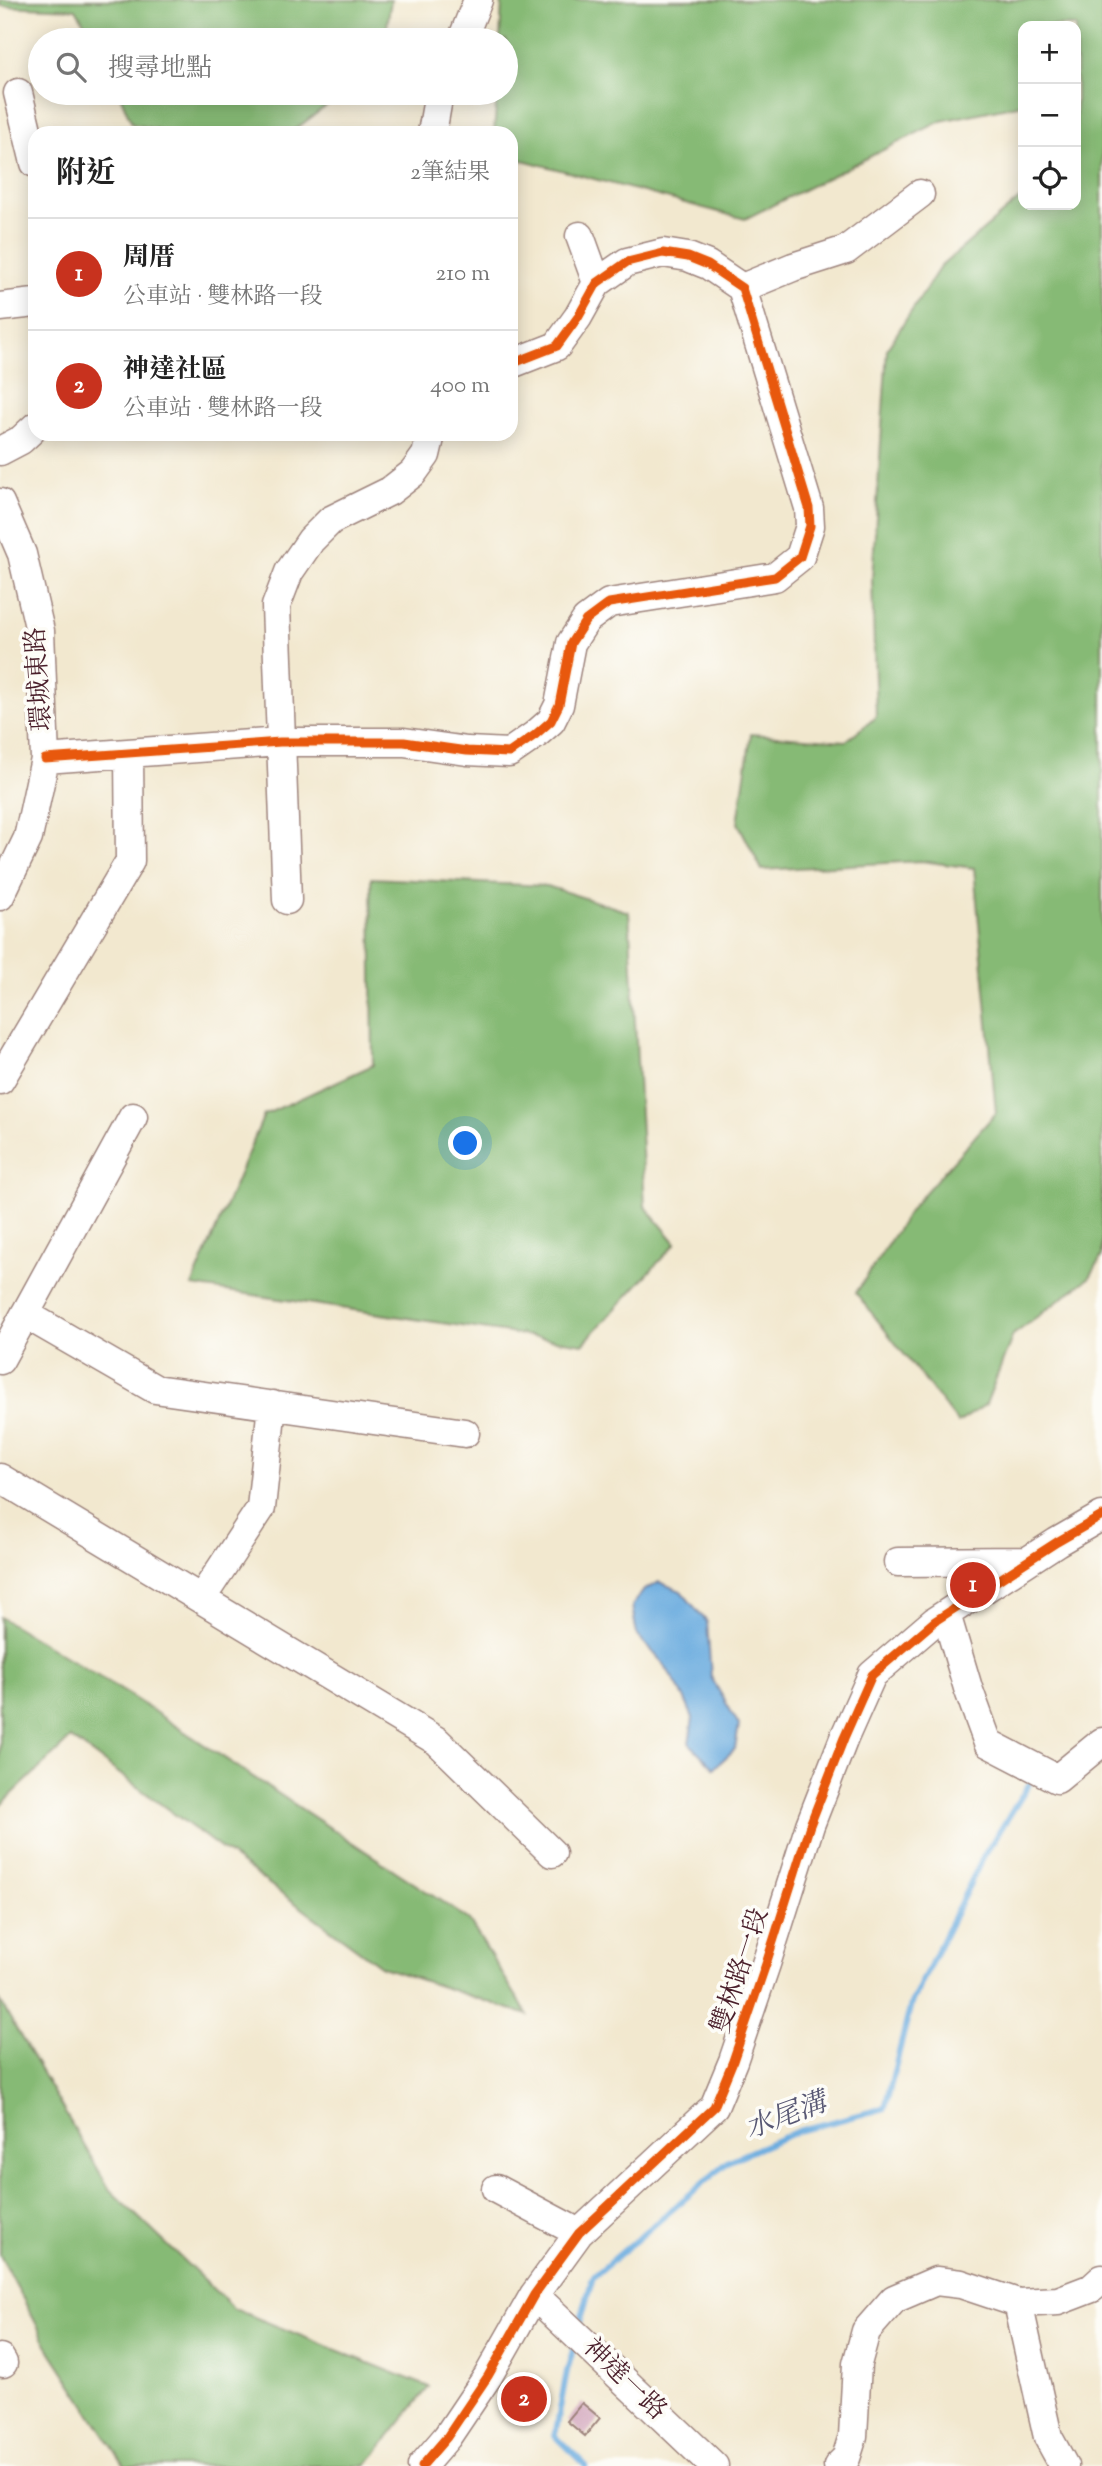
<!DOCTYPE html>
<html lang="zh-TW">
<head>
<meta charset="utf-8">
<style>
	:root { --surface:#fff; --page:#f2f2f2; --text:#222; --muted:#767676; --line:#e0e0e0; --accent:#c8321e }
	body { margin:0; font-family:"Sorts Mill Goudy","Noto Serif TC",serif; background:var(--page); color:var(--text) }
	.controls { position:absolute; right:21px; top:21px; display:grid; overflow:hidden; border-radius:14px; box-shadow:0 4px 18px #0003 }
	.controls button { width:63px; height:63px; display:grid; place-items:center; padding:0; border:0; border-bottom:2px solid var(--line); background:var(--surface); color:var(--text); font:35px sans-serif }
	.you { position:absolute; left:466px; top:1144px; width:24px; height:24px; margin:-18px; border:5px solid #fff; border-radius:50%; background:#1a73e8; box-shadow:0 0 0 10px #1a73e833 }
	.badge { display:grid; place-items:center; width:46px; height:46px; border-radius:50%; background:var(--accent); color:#fff; font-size:23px; font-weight:700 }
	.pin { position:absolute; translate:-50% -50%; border:4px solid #fff; box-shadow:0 2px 7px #0006 }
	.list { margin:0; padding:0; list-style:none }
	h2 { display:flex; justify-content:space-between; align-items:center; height:91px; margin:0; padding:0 28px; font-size:30px }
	h2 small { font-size:23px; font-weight:400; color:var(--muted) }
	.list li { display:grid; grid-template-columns:46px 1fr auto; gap:21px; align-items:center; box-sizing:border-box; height:112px; padding:0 28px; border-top:2px solid var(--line) }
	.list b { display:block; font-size:26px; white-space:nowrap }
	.list p { margin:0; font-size:23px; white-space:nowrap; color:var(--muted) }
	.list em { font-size:23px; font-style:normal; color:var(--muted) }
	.icon { flex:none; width:38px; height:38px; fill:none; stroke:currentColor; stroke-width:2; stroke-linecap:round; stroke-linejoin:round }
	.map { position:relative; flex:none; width:1102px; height:2466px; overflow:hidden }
	.search { position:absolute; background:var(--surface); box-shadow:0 4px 18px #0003; left:28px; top:28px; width:490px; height:77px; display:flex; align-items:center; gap:18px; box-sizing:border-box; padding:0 24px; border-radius:38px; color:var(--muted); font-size:26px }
	.panel { position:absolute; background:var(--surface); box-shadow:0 4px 18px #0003; left:28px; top:126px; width:490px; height:315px; border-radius:21px }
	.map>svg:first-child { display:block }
</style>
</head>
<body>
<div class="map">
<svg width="1102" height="2466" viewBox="0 0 1102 2466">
	<rect width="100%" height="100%" fill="#fdfcf7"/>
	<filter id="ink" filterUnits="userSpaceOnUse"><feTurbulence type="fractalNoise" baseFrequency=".0143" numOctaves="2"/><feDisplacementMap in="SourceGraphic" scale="14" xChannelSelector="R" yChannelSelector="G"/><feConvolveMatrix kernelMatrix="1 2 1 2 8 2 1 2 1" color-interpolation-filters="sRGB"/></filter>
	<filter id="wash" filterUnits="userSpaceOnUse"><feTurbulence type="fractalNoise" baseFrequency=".00686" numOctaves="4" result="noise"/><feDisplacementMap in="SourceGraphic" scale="28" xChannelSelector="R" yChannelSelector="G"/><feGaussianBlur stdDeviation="1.57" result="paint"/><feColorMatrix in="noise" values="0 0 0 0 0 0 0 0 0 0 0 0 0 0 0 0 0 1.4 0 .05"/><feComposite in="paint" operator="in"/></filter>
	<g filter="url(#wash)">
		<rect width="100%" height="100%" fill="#f2e8cf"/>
		<path fill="#86ba74" stroke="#686c50" stroke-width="2" d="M0,0H391L385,40H94L76,9L0,6Z
			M502,0H1102V1256L1090,1277L1013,1335L986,1404L958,1423L856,1293L912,1207L996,1113L974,868L921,861L762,870L738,823L751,734L846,741L876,717L872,579L887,349L940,267L1023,196V205H1076V26H1023V108L1022,104L941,121L745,219L511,157V133H494L497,93H506V40H500Z
			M119,93H344L290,133H176L132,124Z
			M371,878L547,886L629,912L645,1206L676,1243L583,1344L192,1286L264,1115L373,1065Z
			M0,1617L126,1693L468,1919L528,2015L382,1967L71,1738L0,1806Z
			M0,2001L110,2190L234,2309L429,2387L366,2466H125L51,2352L0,2255Z"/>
		<path fill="#6bacdf" stroke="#5a6685" stroke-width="2" d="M659,1582L681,1591L707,1622L711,1677L739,1725L735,1749L714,1768L689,1743L693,1718L684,1697L664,1664L637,1635L632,1606L644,1590Z"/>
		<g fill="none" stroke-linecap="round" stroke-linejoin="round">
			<path stroke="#6bacdf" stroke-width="6" d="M579,2326L593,2277L729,2161L798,2131L885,2108L911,2004L983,1857L1030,1783
				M575,2343L567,2371L555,2436L586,2466"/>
		</g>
		<g id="blocks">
			<path fill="#d0a1b9" d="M582,2403L600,2418L585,2436L567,2421Z"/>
		</g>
	</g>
	<g filter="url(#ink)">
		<use href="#blocks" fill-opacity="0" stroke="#9e847d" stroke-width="2"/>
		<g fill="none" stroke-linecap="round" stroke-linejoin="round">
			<defs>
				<path id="minor" d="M462,40L478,0
					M18,93L35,163
					M432,133L439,93
					M580,236L597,283
					M742,288L793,267L846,250L920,194
					M0,307L35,303
					M0,451L21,440L35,427
					M0,503L22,554L40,631L45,759L28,838L0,896
					M45,759L280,742H404L467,751L509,753L535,735L551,721L559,705L571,643L586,620L609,603L775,577L800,557L810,526L809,508L742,288L708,265L688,257L663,253L627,262L597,283L578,317L557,346L511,364
					M287,900L276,606L289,572L311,540L331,520L390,491L413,473L426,455L431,434
					M0,1080L130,861L129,754
					M25,1314L155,1389L465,1433
					M0,1360L133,1117
					M0,1478L437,1741L552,1853
					M898,1562L1027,1561
					M201,1599L261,1508L272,1405
					M946,1614L968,1688L988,1743L1057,1779L1102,1742
					M496,2189L579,2233
					M534,2295L714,2466
					M1018,2303L1048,2437L1064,2466
					M0,2358L3,2363
					M422,2466L447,2437L488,2376L534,2295L579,2233L714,2107L733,2061L766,1964L810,1825L844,1738L872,1675L935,1621L1057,1542L1102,1516
					M838,2466L846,2458L853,2436L857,2364L866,2331L894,2299L936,2281L961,2284L1018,2303L1058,2301L1092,2288L1102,2279"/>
			</defs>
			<use href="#minor" stroke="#9e847d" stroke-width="31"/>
			<use href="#minor" stroke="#fff" stroke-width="28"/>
			<defs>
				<path id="cycleway" d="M45,759L280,742H404L467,751L509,753L535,735L551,721L559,705L571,643L586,620L609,603L775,577L800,557L810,526L809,508L742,288L708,265L688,257L663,253L627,262L597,283L578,317L557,346L511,364
					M422,2466L447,2437L488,2376L534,2295L579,2233L714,2107L733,2061L766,1964L810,1825L844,1738L872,1675L935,1621L1057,1542L1102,1516"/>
			</defs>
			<use href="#cycleway" stroke="#fdfcf7" stroke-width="13"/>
			<use href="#cycleway" stroke="#e8590c" stroke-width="9"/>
		</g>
	</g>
	<g text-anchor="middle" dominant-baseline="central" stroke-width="7" stroke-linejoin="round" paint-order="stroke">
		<g font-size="26" fill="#4a1f2b" stroke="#fdfcf7">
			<text transform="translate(40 679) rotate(-94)">環城東路</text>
			<text transform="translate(741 1971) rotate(-72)">雙林路一段</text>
			<text transform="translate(624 2380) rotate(44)">神達一路</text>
		</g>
		<g font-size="28" font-style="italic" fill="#575773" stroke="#fdfcf7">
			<text transform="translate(786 2117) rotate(-20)">水尾溝</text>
		</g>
	</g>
</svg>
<div class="controls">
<button>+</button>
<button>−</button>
<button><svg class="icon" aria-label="locate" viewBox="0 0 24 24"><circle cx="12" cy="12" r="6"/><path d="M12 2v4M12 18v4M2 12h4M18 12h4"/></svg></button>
</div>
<div class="you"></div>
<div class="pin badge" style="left:973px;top:1585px">1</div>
<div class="pin badge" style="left:524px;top:2399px">2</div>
<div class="search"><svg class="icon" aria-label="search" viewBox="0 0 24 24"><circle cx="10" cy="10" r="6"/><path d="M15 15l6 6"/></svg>搜尋地點</div>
<section class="panel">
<h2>附近<small>2筆結果</small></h2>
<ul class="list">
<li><span class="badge">1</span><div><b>周厝</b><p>公車站 · 雙林路一段</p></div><em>210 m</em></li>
<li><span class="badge">2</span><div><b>神達社區</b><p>公車站 · 雙林路一段</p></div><em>400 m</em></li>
</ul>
</section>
</div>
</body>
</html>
